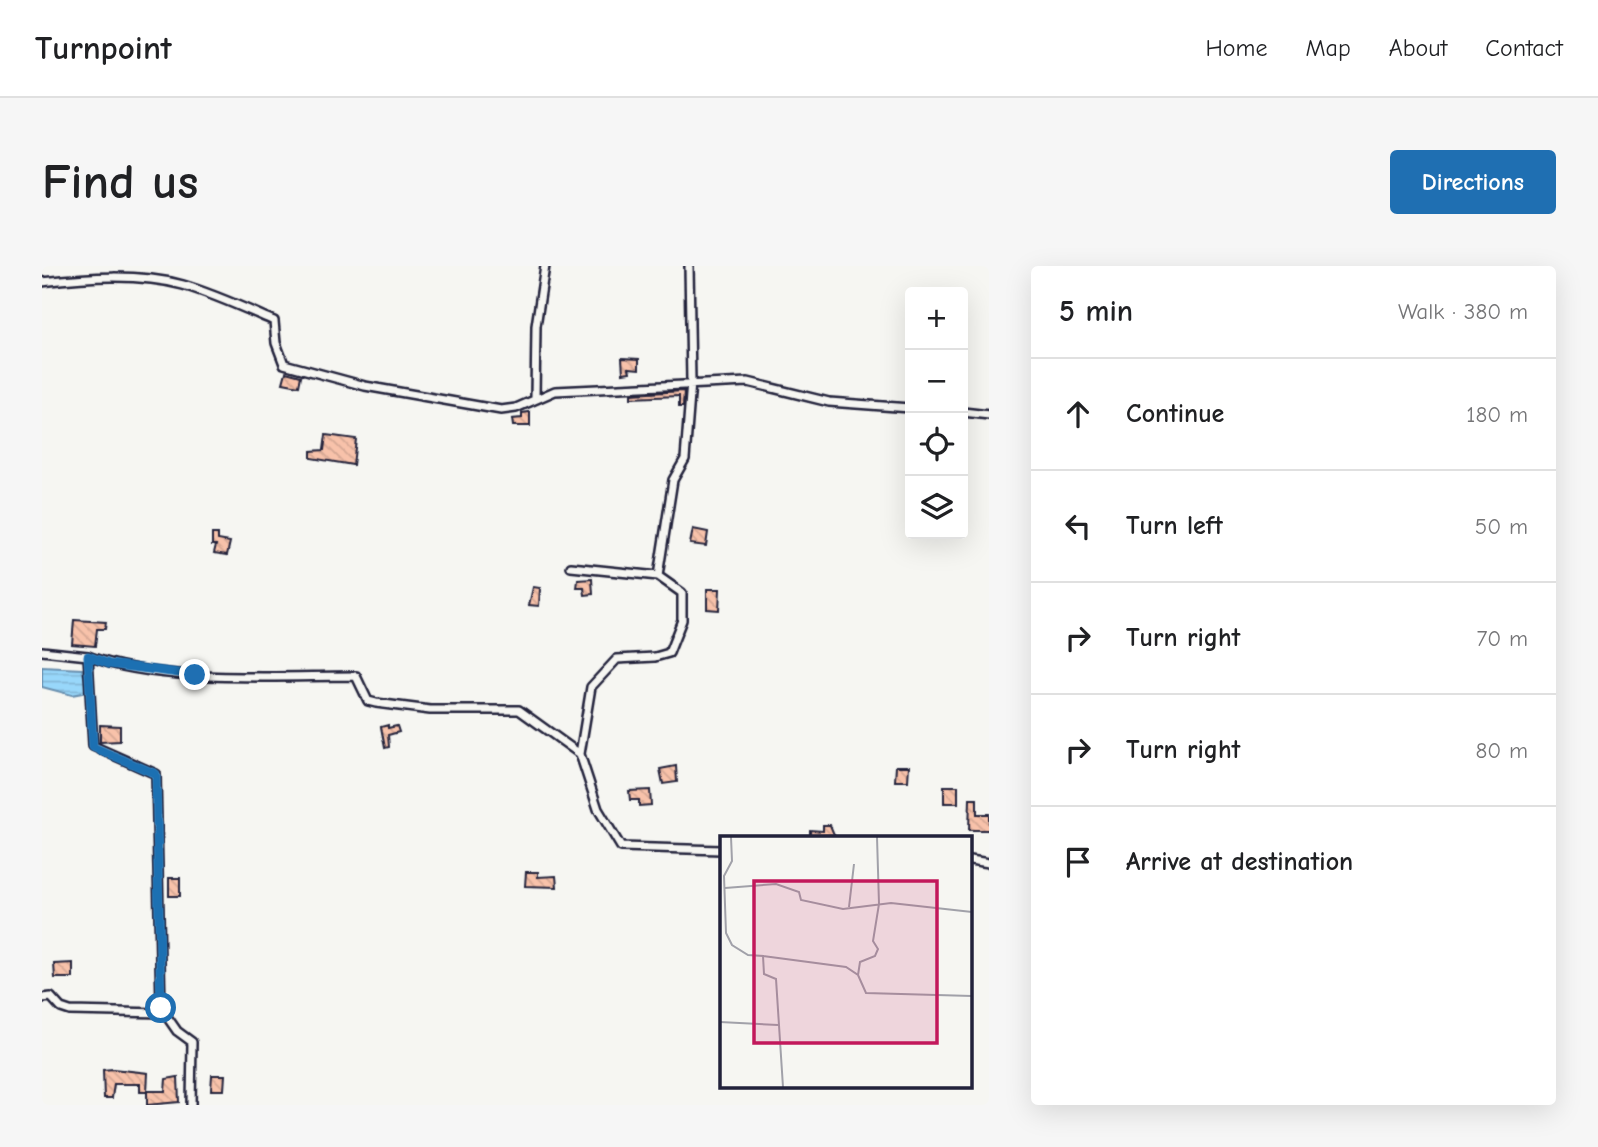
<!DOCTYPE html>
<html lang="en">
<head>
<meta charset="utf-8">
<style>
	:root { --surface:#fff; --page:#f6f6f6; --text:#202124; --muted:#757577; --line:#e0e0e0; --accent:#1f6fb2 }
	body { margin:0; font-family:"Comic Neue",sans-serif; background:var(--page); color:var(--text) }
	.controls { position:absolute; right:21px; top:21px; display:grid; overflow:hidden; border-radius:7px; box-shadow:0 7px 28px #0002 }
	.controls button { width:63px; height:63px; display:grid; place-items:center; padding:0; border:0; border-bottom:2px solid var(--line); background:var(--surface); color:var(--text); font:35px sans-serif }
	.stop { position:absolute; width:21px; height:21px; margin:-16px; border:5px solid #1f6fb2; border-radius:50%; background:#fff }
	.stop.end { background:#1f6fb2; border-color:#fff; box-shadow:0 2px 7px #0008 }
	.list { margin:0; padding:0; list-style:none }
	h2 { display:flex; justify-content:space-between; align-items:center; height:91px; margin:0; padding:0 28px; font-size:30px }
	h2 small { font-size:23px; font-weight:400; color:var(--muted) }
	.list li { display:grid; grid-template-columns:46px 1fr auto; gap:21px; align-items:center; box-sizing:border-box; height:112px; padding:0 28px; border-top:2px solid var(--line) }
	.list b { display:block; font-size:26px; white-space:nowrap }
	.list em { font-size:23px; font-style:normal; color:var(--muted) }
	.icon { flex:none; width:38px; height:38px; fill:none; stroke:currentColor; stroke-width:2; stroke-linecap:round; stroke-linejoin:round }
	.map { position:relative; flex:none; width:947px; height:839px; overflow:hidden; border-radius:7px }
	header { display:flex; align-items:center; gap:42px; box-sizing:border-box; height:98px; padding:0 35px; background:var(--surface); border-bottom:2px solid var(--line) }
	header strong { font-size:33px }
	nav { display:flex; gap:38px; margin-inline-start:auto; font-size:24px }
	.intro { display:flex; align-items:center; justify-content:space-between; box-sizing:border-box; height:168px; padding:0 42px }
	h1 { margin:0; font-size:49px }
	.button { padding:18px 32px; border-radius:7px; background:var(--accent); color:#fff; font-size:24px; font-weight:700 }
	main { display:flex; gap:42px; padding:0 42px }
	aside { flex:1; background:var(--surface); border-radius:7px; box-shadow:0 7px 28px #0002 }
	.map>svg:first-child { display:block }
</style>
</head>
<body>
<header>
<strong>Turnpoint</strong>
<nav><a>Home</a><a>Map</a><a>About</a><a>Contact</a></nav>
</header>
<div class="intro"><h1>Find us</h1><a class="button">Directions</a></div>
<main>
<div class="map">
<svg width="947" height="839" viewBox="0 0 947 839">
	<defs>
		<pattern id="water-rules" width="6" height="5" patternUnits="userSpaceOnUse" patternTransform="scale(1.75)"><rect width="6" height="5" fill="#98d7fa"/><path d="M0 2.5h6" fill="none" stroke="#83b8d7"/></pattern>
		<pattern id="building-back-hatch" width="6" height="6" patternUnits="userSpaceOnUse" patternTransform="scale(1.75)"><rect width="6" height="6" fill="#f8c2aa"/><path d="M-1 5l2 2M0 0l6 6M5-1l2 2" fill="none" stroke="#d4a693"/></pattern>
	</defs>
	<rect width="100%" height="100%" fill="#f6f6f2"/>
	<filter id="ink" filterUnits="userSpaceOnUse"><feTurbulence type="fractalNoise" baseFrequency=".0143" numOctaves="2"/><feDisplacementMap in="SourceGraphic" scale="14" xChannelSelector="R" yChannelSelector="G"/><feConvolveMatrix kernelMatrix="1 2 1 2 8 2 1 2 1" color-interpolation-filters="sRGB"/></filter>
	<g filter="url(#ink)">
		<path fill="url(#water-rules)" stroke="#698fae" stroke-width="2" d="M0,401L40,403L46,426L30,429L0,421Z"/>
		<path fill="url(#building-back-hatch)" stroke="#22223b" stroke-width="2" d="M580,92L597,93V103L587,102L588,106L581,107Z
			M244,106L259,110L257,120L241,117Z
			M642,125L641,141H637V130L589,132V128Z
			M488,146V160H471L470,153L480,152V147Z
			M284,169L314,173L311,199L269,192V185L282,184Z
			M651,263L666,266L664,280L648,278Z
			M170,268H176V274L188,276L185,289L172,287L174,279H170Z
			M550,313L551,328L543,329L542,322H535L536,314Z
			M491,321L498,322L497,340L487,339Z
			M665,323H678L677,344L665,343Z
			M32,354L64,356L63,363H55L53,380L30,378Z
			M58,459L78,460V475L58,476Z
			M346,459V462L355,460L357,466L346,469L347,481L343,482L339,461Z
			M634,500L635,516L621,518L618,503Z
			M854,500H867L866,515H853Z
			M902,520H916V537H902Z
			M608,524L609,539L597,540V534H588L587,525Z
			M928,533H935V548H947V564H927Z
			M781,559H788L793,571H768V564L781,565Z
			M484,606H496V611L514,610L515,621L483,620Z
			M127,612H138V630H127Z
			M31,697V712H13L12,698Z
			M71,803L106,807L105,826H98V818H72L70,832H62L61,804Z
			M170,809H183L182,824H169Z
			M136,811L137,836L105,839V825H123L124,813Z"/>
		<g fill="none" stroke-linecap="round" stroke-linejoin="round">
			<defs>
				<path id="street" d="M0,16C45,11 96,7 141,19C172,28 202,42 232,55L234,77L242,98L323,120L459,144L474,142L513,125L706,116L787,136L868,142
					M493,132L494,60L503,0
					M921,146L947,149
					M529,301L616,310
					M0,385L46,390L51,480L114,508L119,742L135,765L150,776L149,839
					M46,390C119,418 235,410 314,410L326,435L334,437L388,444H477L538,488L556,543L579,581L679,584
					M538,488L549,421L575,393L613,391L627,387L640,354V327L616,310L631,214L643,193L649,116L647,0
					M928,594L947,597
					M0,732L9,731L19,742L28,745L121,747"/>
			</defs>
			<use href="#street" stroke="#22223b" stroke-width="12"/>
			<use href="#street" stroke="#f6f6f2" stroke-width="7"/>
		</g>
	</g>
	<g fill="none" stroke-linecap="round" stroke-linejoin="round" filter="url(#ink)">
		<path stroke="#1f6fb2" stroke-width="9" d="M119,742L114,508L51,481L46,390L67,398L153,409"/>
	</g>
	<g transform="translate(678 570)">
		<rect width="252" height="252" fill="#f6f6f2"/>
		<path fill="none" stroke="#a1a1a9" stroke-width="2" d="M11,1L12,25L4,40L6,97L12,109L28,119L43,120L44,138L56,143L63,251M5,52L56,48L79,56L81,64L123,73L171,67L252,76M129,71L134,28M43,120L126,131L138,139L146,157L252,160M138,139L140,126L155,120L158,113L153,105L159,68L157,1M0,186L58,189"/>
		<path fill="#c2185b" fill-opacity="0.15" stroke="#c2185b" stroke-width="3.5" d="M34,45H217V207H34Z"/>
		<rect width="252" height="252" fill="none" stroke="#22223b" stroke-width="3.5"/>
	</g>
</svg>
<div class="controls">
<button>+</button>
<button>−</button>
<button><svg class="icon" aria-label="locate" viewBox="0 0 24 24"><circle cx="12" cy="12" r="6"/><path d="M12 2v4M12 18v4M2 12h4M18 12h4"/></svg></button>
<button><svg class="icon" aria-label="layers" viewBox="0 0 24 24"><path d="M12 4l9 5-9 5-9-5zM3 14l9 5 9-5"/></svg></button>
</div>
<div class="stop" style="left:119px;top:742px"></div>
<div class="stop end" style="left:153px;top:409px"></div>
</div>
<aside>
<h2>5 min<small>Walk · 380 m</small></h2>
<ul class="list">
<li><svg class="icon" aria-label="ahead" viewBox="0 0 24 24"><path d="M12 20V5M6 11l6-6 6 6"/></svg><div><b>Continue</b></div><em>180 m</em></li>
<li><svg class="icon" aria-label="left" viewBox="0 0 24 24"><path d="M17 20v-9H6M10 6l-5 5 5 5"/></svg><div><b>Turn left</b></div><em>50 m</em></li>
<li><svg class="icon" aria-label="right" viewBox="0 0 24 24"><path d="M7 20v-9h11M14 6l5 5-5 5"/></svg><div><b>Turn right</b></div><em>70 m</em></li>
<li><svg class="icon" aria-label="right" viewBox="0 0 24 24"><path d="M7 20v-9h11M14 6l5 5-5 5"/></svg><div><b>Turn right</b></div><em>80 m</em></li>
<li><svg class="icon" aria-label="arrive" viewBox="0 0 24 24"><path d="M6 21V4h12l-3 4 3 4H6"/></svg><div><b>Arrive at destination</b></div></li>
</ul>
</aside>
</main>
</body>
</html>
